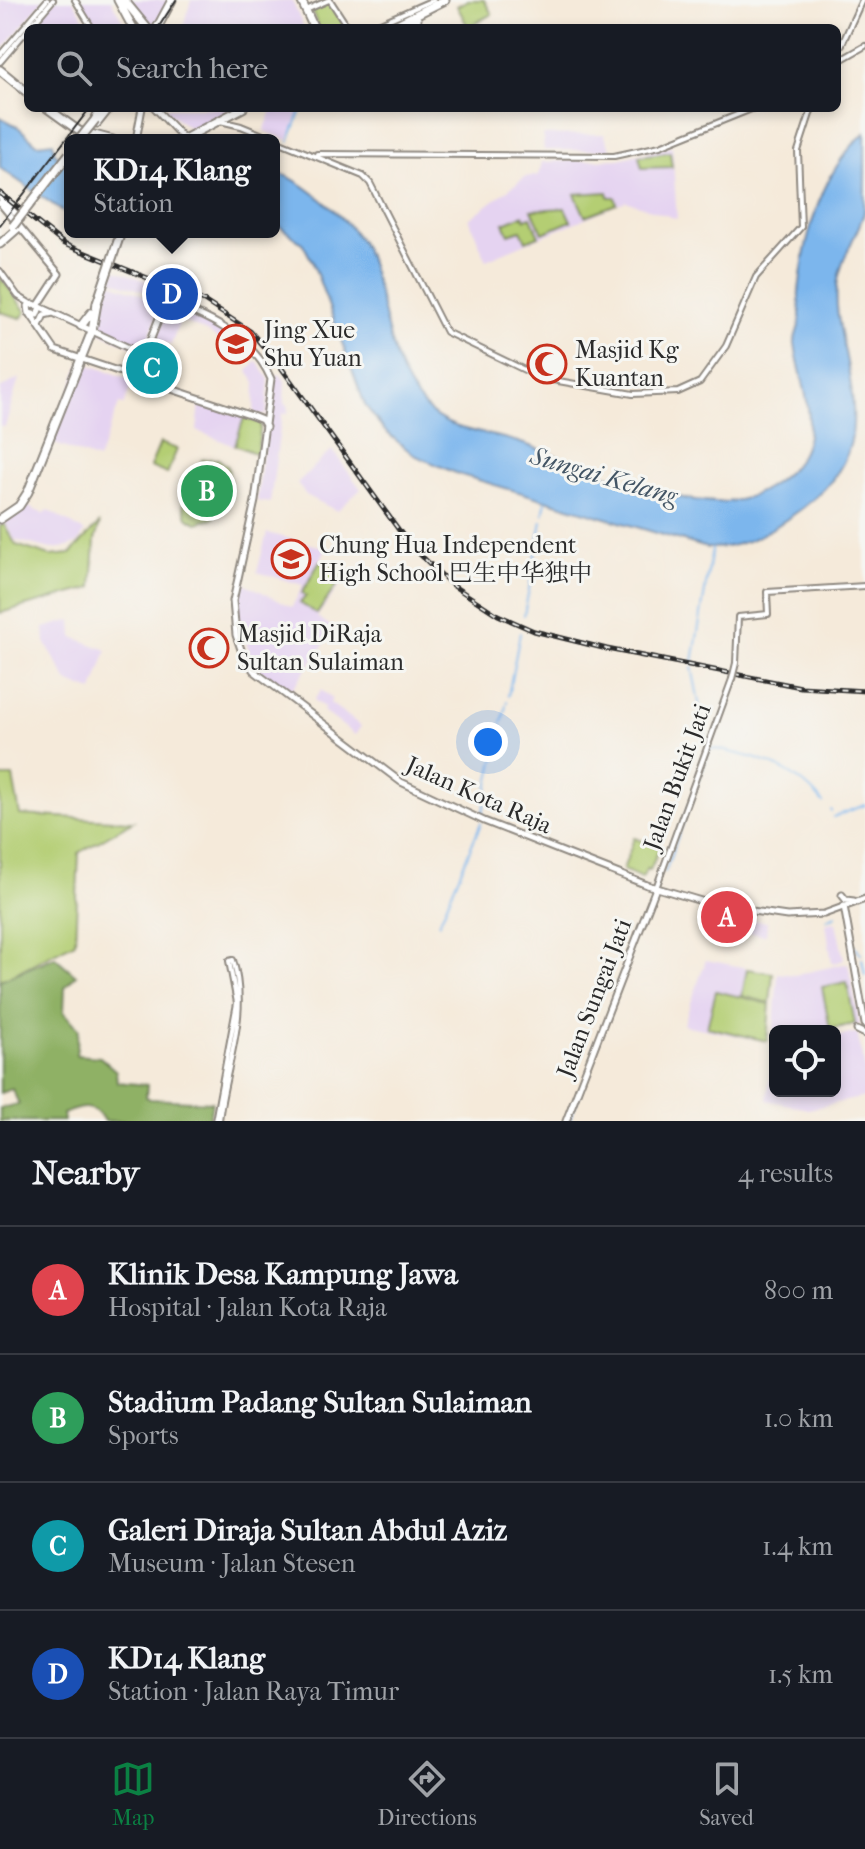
<!DOCTYPE html>
<html lang="en">
<head>
<meta charset="utf-8">
<style>
	:root { --surface:#171b24; --page:#20242c; --text:#f1f3f6; --muted:#9ea1a6; --line:#363941; --accent:#0b8043 }
	body { margin:0; font-family:"IM FELL French Canon","Noto Serif SC",serif; background:var(--page); color:var(--text) }
	.controls { position:absolute; right:24px; bottom:24px; display:grid; overflow:hidden; border-radius:12px; box-shadow:0 4px 12px #0003 }
	.controls button { width:72px; height:72px; display:grid; place-items:center; padding:0; border:0; border-bottom:2px solid var(--line); background:var(--surface); color:var(--text); font:40px sans-serif }
	.you { position:absolute; left:488px; top:742px; width:28px; height:28px; margin:-20px; border:6px solid #fff; border-radius:50%; background:#1a73e8; box-shadow:0 0 0 12px #1a73e833 }
	.badge { display:grid; place-items:center; width:52px; height:52px; border-radius:50%; background:var(--accent); color:#fff; font-size:26px; font-weight:700 }
	.pin { position:absolute; translate:-50% -50%; border:4px solid #fff; box-shadow:0 2px 8px #0006 }
	.popup { position:absolute; left:64px; top:134px; width:216px; height:104px; box-sizing:border-box; display:grid; place-content:center; border-radius:12px; background:var(--surface); filter:drop-shadow(0 2px 6px #0005); font-size:26px; white-space:nowrap; color:var(--muted) }
	.popup b { font-size:30px; color:var(--text) }
	.popup::after { content:''; position:absolute; left:50%; top:100%; margin-left:-16px; border:16px solid transparent; border-top-color:var(--surface) }
	.list { margin:0; padding:0; list-style:none }
	h2 { display:flex; justify-content:space-between; align-items:center; height:104px; margin:0; padding:0 32px; font-size:34px }
	h2 small { font-size:26px; font-weight:400; color:var(--muted) }
	.list li { display:grid; grid-template-columns:52px 1fr auto; gap:24px; align-items:center; box-sizing:border-box; height:128px; padding:0 32px; border-top:2px solid var(--line) }
	.list b { display:block; font-size:30px; white-space:nowrap }
	.list p { margin:0; font-size:26px; white-space:nowrap; color:var(--muted) }
	.list em { font-size:26px; font-style:normal; color:var(--muted) }
	.icon { flex:none; width:44px; height:44px; fill:none; stroke:currentColor; stroke-width:2; stroke-linecap:round; stroke-linejoin:round }
	.map { position:relative; flex:none; width:865px; height:1121px; overflow:hidden }
	.search { position:absolute; background:var(--surface); box-shadow:0 4px 12px #0003; left:24px; right:24px; top:24px; height:88px; display:flex; align-items:center; gap:20px; box-sizing:border-box; padding:0 28px; border-radius:12px; color:var(--muted); font-size:30px }
	.sheet { height:616px; background:var(--surface) }
	nav { display:flex; justify-content:space-around; align-items:center; box-sizing:border-box; height:112px; border-top:2px solid var(--line); background:var(--surface); font-size:22px; color:var(--muted) }
	nav a { display:grid; justify-items:center; gap:4px }
	nav .on { color:var(--accent) }
	.map>svg:first-child { display:block }
</style>
</head>
<body>
<div class="map">
<svg width="865" height="1121" viewBox="0 0 865 1121">
	<rect width="100%" height="100%" fill="#f6f6f2"/>
	<filter id="ink" filterUnits="userSpaceOnUse"><feTurbulence type="fractalNoise" baseFrequency=".0125" numOctaves="2"/><feDisplacementMap in="SourceGraphic" scale="16" xChannelSelector="R" yChannelSelector="G"/><feConvolveMatrix kernelMatrix="1 2 1 2 8 2 1 2 1" color-interpolation-filters="sRGB"/></filter>
	<filter id="wash" filterUnits="userSpaceOnUse"><feTurbulence type="fractalNoise" baseFrequency=".006" numOctaves="4" result="noise"/><feDisplacementMap in="SourceGraphic" scale="32" xChannelSelector="R" yChannelSelector="G"/><feGaussianBlur stdDeviation="1.8" result="paint"/><feColorMatrix in="noise" values="0 0 0 0 0 0 0 0 0 0 0 0 0 0 0 0 0 1.4 0 .05"/><feComposite in="paint" operator="in"/></filter>
	<g filter="url(#wash)">
		<rect width="100%" height="100%" fill="#f5eada"/>
		<path fill="#e5d3f1" d="M0,0H43L0,53Z
			M55,0H73L90,28H30Z
			M78,0H111L127,28H94Z
			M127,0H169L156,22L148,26Z
			M191,0L292,1L304,28H183Z
			M162,108H238L194,131Z
			M273,108H301L288,140L264,131Z
			M604,134L611,150H544L543,135Z
			M672,146L677,219L626,201L486,260L469,219L525,177L539,175L542,162L619,159Z
			M116,270L152,283L148,293L112,280Z
			M109,282L162,302L144,351L95,330Z
			M170,308L183,312L171,345L155,340Z
			M185,310L211,320L251,354L244,362L211,334L181,320Z
			M257,361L269,379L266,415H254L255,382L248,371Z
			M81,362L133,380L124,405L119,404L98,460L50,442Z
			M280,374L285,381L284,404L288,405V413L282,414L270,503L257,501L272,379Z
			M19,378L5,427L0,426V389Z
			M200,403L262,422L258,455L197,431Z
			M332,450L361,489L337,511L306,495L297,483Z
			M24,505L44,514L48,510L85,532L78,543L68,547L51,549L15,540L4,520Z
			M267,533L327,548L320,560L348,573L317,617L335,629L290,692L254,666L236,610L242,582L292,607L303,585L257,572Z
			M72,620L73,637L107,650L93,691L68,682L45,642L44,628Z
			M321,690L332,698L330,703L361,726L355,735L323,711L325,708L314,700Z
			M731,917L767,922L766,935L727,930Z
			M832,921L836,922L844,960L832,964L826,923Z
			M706,960L773,973L768,1042L683,1025Z
			M848,963L860,1025L826,1031H775L773,1041L778,973L795,975Z
			M857,1033L865,1069V1097L808,1109L767,1100L773,1047L775,1091H835V1037Z"/>
		<path fill="#b4ce73" stroke="#707c4f" stroke-width="2" d="M468,0H484L492,14L468,27L457,6Z
			M329,3L348,28H319L311,10Z
			M670,152L672,167L642,168L639,156Z
			M608,192L609,197H615L617,204L585,216L575,194Z
			M565,208L571,221L543,233L532,210Z
			M523,215L525,219L531,217L539,236L526,241L521,230L509,234L504,223Z
			M0,276L26,312L21,318L0,312Z
			M244,418L261,423L257,454L235,445Z
			M160,443L177,449L167,474L150,467Z
			M218,459L228,467L230,482L214,518L197,523L187,517L183,504L202,460Z
			M100,523L95,540L92,588L0,613V526L4,524L16,545L50,556L70,554Z
			M320,561L345,573L317,614L300,603L306,596L302,593Z
			M0,777H13L20,815L133,821L79,853L75,942L0,981Z
			M634,838L660,847L650,870L647,869L642,878L623,870Z
			M747,969L773,973L770,1003L742,996Z
			M847,982L855,1024L830,1029L822,987Z
			M716,991L770,1004L767,1041L707,1027Z"/>
		<path fill="#8fb165" stroke="#5d6e48" stroke-width="2" d="M55,957L76,975L65,987L64,1012L79,1029L76,1055L100,1057L116,1071L117,1082L147,1085L146,1097L150,1099L212,1102L209,1121H104C94,1103 80,1107 63,1114L64,1121H0V1108L19,1104L12,1089L0,1093V980Z"/>
		<path fill="#7cb6ed" stroke="#54708c" stroke-width="2" d="M0,117L17,126L37,144L53,142L55,154L70,162V216L0,168Z
			M865,133C865,154 865,194 864,213C856,238 840,259 837,287C835,307 840,328 844,347C860,427 863,467 790,517C764,535 740,549 707,548L458,474L414,455L385,431L365,405L312,261L303,244L274,222V172C292,176 307,188 321,199C339,214 358,232 367,254C386,302 386,366 424,406C449,433 485,431 518,442C576,461 665,505 726,502C749,500 773,487 790,470C826,433 801,388 795,344C794,335 799,330 800,321C801,311 798,301 799,291C805,235 821,171 865,133Z"/>
		<g fill="none" stroke-linecap="round" stroke-linejoin="round">
			<path stroke="#7cb6ed" stroke-width="2" d="M289,142L302,108
				M274,168L276,164
				M543,515L546,501
				M524,615L542,521
				M693,662L712,549
				M692,667L707,743
				M508,696L520,633
				M507,702V701
				M504,713L506,706
				M502,722L504,715
				M710,748C754,756 794,766 823,803
				M701,773L710,748
				M831,810V811
				M482,816L502,725
				M833,817L865,805
				M665,872L700,775
				M827,919L836,915
				M439,923L481,823
				M854,946L861,954
				M862,959L865,975
				M569,1121L580,1092"/>
		</g>
	</g>
	<g filter="url(#ink)">
		<g fill="none" stroke-linecap="round" stroke-linejoin="round">
			<defs>
				<path id="tertiary" d="M75,0L92,28
					M330,0L345,23L354,28
					M306,10L329,0
					M369,28L433,0
					M0,55L47,0
					M837,55L862,0
					M0,62L53,0
					M837,62L865,46
					M220,121L241,126L363,176L370,183L446,332L541,378L633,394L678,392L700,382L726,346L756,277L801,227L798,151L812,108
					M317,154L614,156L660,146L754,108
					M0,271L18,296L31,304
					M736,663L738,617L768,614L767,592L865,586
					M656,888L732,679
					M215,1121L237,1003L229,961L233,960C250,1015 225,1066 219,1121"/>
				<path id="secondary" d="M155,108L184,139
					M136,140L142,108
					M0,197L21,219
					M0,203L59,274L38,306
					M159,299C202,314 252,334 271,379L255,501L233,601L236,635L244,658L254,671L401,782L484,821L647,885L718,906L787,916L824,914L865,899
					M40,307L37,315L29,313L28,306L34,304L144,355
					M31,315L55,350L252,416L262,420L266,427
					M39,326L44,315L53,313
					M135,379L163,308L170,303
					M842,895L846,900L854,901
					M844,906L865,1024
					M857,1030L865,1034
					M566,1121L656,888"/>
				<path id="trunk" d="M118,0L133,28
					M124,0L147,28
					M301,0L314,28
					M157,28L172,0
					M389,28L445,0
					M402,28L417,19
					M0,70L28,93
					M47,108L79,131L113,140
					M95,120L101,108
					M97,123L109,108
					M182,140L243,108
					M0,244L17,229
					M81,326L91,313
					M0,519L19,506L28,492L92,331L97,303"/>
			</defs>
			<use href="#tertiary" stroke="#908a82" stroke-width="8"/>
			<use href="#secondary" stroke="#908a82" stroke-width="9"/>
			<use href="#trunk" stroke="#908a82" stroke-width="11"/>
			<use href="#tertiary" stroke="#fff" stroke-width="4"/>
			<use href="#secondary" stroke="#fff" stroke-width="5"/>
			<use href="#trunk" stroke="#fff" stroke-width="7"/>
			<path stroke="#2b2b2b" stroke-width="2" d="M158,28L176,0
				M0,225L90,108"/>
			<defs>
				<path id="rail" d="M0,193L64,244L204,301L250,331L280,366L409,544L452,585L498,615L534,631L607,649L801,687L865,691"/>
			</defs>
			<use href="#rail" stroke="#2b2b2b" stroke-width="5"/>
			<use href="#rail" stroke="#f6f6f2" stroke-width="2" stroke-dasharray="6" stroke-linecap="butt"/>
			<defs>
				<path id="tertiary-bridge" d="M732,679L736,663"/>
				<path id="trunk-bridge" d="M79,140L95,120
					M13,226L69,154
					M97,303L121,232"/>
			</defs>
			<use href="#tertiary-bridge" stroke="#908a82" stroke-width="8" stroke-linecap="butt"/>
			<use href="#trunk-bridge" stroke="#908a82" stroke-width="11" stroke-linecap="butt"/>
			<use href="#tertiary-bridge" stroke="#fff" stroke-width="4"/>
			<use href="#trunk-bridge" stroke="#fff" stroke-width="7"/>
		</g>
	</g>
	<defs>
		<symbol id="university-ring" viewBox="-11 -11 22 22"><circle r="9.5" fill="#f6f6f2" stroke="#c8321e" stroke-width="1.5"/><path d="M0-5L7-2L0 1L-7-2ZM-4 1L0 2.5L4 1V4Q0 6-4 4Z" fill="#c8321e"/></symbol>
		<symbol id="mosque-ring" viewBox="-11 -11 22 22"><circle r="9.5" fill="#f6f6f2" stroke="#c8321e" stroke-width="1.5"/><path d="M3.5-4.9A6 6 0 1 0 3.5 4.9A5 5 0 1 1 3.5-4.9Z" fill="#c8321e"/></symbol>
		<symbol id="school-ring" viewBox="-11 -11 22 22"><circle r="9.5" fill="#f6f6f2" stroke="#c8321e" stroke-width="1.5"/><path d="M0-5L7-2L0 1L-7-2ZM-4 1L0 2.5L4 1V4Q0 6-4 4Z" fill="#c8321e"/></symbol>
	</defs>
	<g fill-rule="evenodd">
		<use href="#university-ring" x="214" y="322" width="44" height="44"/>
		<use href="#mosque-ring" x="525" y="342" width="44" height="44"/>
		<use href="#school-ring" x="269" y="537" width="44" height="44"/>
		<use href="#mosque-ring" x="187" y="626" width="44" height="44"/>
	</g>
	<g text-anchor="middle" dominant-baseline="central" stroke-width="6" stroke-linejoin="round" paint-order="stroke">
		<g font-size="24" fill="#2b2b2b" stroke="#f6f6f2" text-anchor="start">
			<text x="264" y="330">Jing Xue<tspan x="264" dy="28">Shu Yuan</tspan></text>
			<text x="575" y="350">Masjid Kg<tspan x="575" dy="28">Kuantan</tspan></text>
			<text x="319" y="545">Chung Hua Independent<tspan x="319" dy="28">High School 巴生中华独中</tspan></text>
			<text x="237" y="634">Masjid DiRaja<tspan x="237" dy="28">Sultan Sulaiman</tspan></text>
		</g>
		<g font-size="24" fill="#2b2b2b" stroke="#f6f6f2">
			<text transform="translate(677 777) rotate(-70)">Jalan Bukit Jati</text>
			<text transform="translate(479 795) rotate(24)">Jalan Kota Raja</text>
			<text transform="translate(594 998) rotate(-69)">Jalan Sungai Jati</text>
		</g>
		<g font-size="26" font-style="italic" fill="#435565" stroke="#f6f6f2">
			<text transform="translate(604 476) rotate(16)">Sungai Kelang</text>
		</g>
	</g>
</svg>
<div class="controls">
<button><svg class="icon" aria-label="locate" viewBox="0 0 24 24"><circle cx="12" cy="12" r="6"/><path d="M12 2v4M12 18v4M2 12h4M18 12h4"/></svg></button>
</div>
<div class="you"></div>
<div class="pin badge" style="left:727px;top:917px;background:#e0444e">A</div>
<div class="pin badge" style="left:207px;top:491px;background:#2e9e5b">B</div>
<div class="pin badge" style="left:152px;top:368px;background:#0f9aa8">C</div>
<div class="pin badge" style="left:172px;top:294px;background:#1a4fb4">D</div>
<div class="popup"><b>KD14 Klang</b>Station</div>
<div class="search"><svg class="icon" aria-label="search" viewBox="0 0 24 24"><circle cx="10" cy="10" r="6"/><path d="M15 15l6 6"/></svg>Search here</div>
</div>
<section class="sheet">
<h2>Nearby<small>4 results</small></h2>
<ul class="list">
<li><span class="badge" style="background:#e0444e">A</span><div><b>Klinik Desa Kampung Jawa</b><p>Hospital · Jalan Kota Raja</p></div><em>800 m</em></li>
<li><span class="badge" style="background:#2e9e5b">B</span><div><b>Stadium Padang Sultan Sulaiman</b><p>Sports</p></div><em>1.0 km</em></li>
<li><span class="badge" style="background:#0f9aa8">C</span><div><b>Galeri Diraja Sultan Abdul Aziz</b><p>Museum · Jalan Stesen</p></div><em>1.4 km</em></li>
<li><span class="badge" style="background:#1a4fb4">D</span><div><b>KD14 Klang</b><p>Station · Jalan Raya Timur</p></div><em>1.5 km</em></li>
</ul>
</section>
<nav>
<a class="on"><svg class="icon" aria-label="map" viewBox="0 0 24 24"><path d="M3 6l6-2 6 2 6-2v14l-6 2-6-2-6 2zM9 4v14M15 6v14"/></svg>Map</a>
<a><svg class="icon" aria-label="directions" viewBox="0 0 24 24"><path d="M12 3l9 9-9 9-9-9zM9 14v-3h6M13 9l2 2-2 2"/></svg>Directions</a>
<a><svg class="icon" aria-label="saved" viewBox="0 0 24 24"><path d="M7 4h10v16l-5-4-5 4z"/></svg>Saved</a>
</nav>
</body>
</html>
